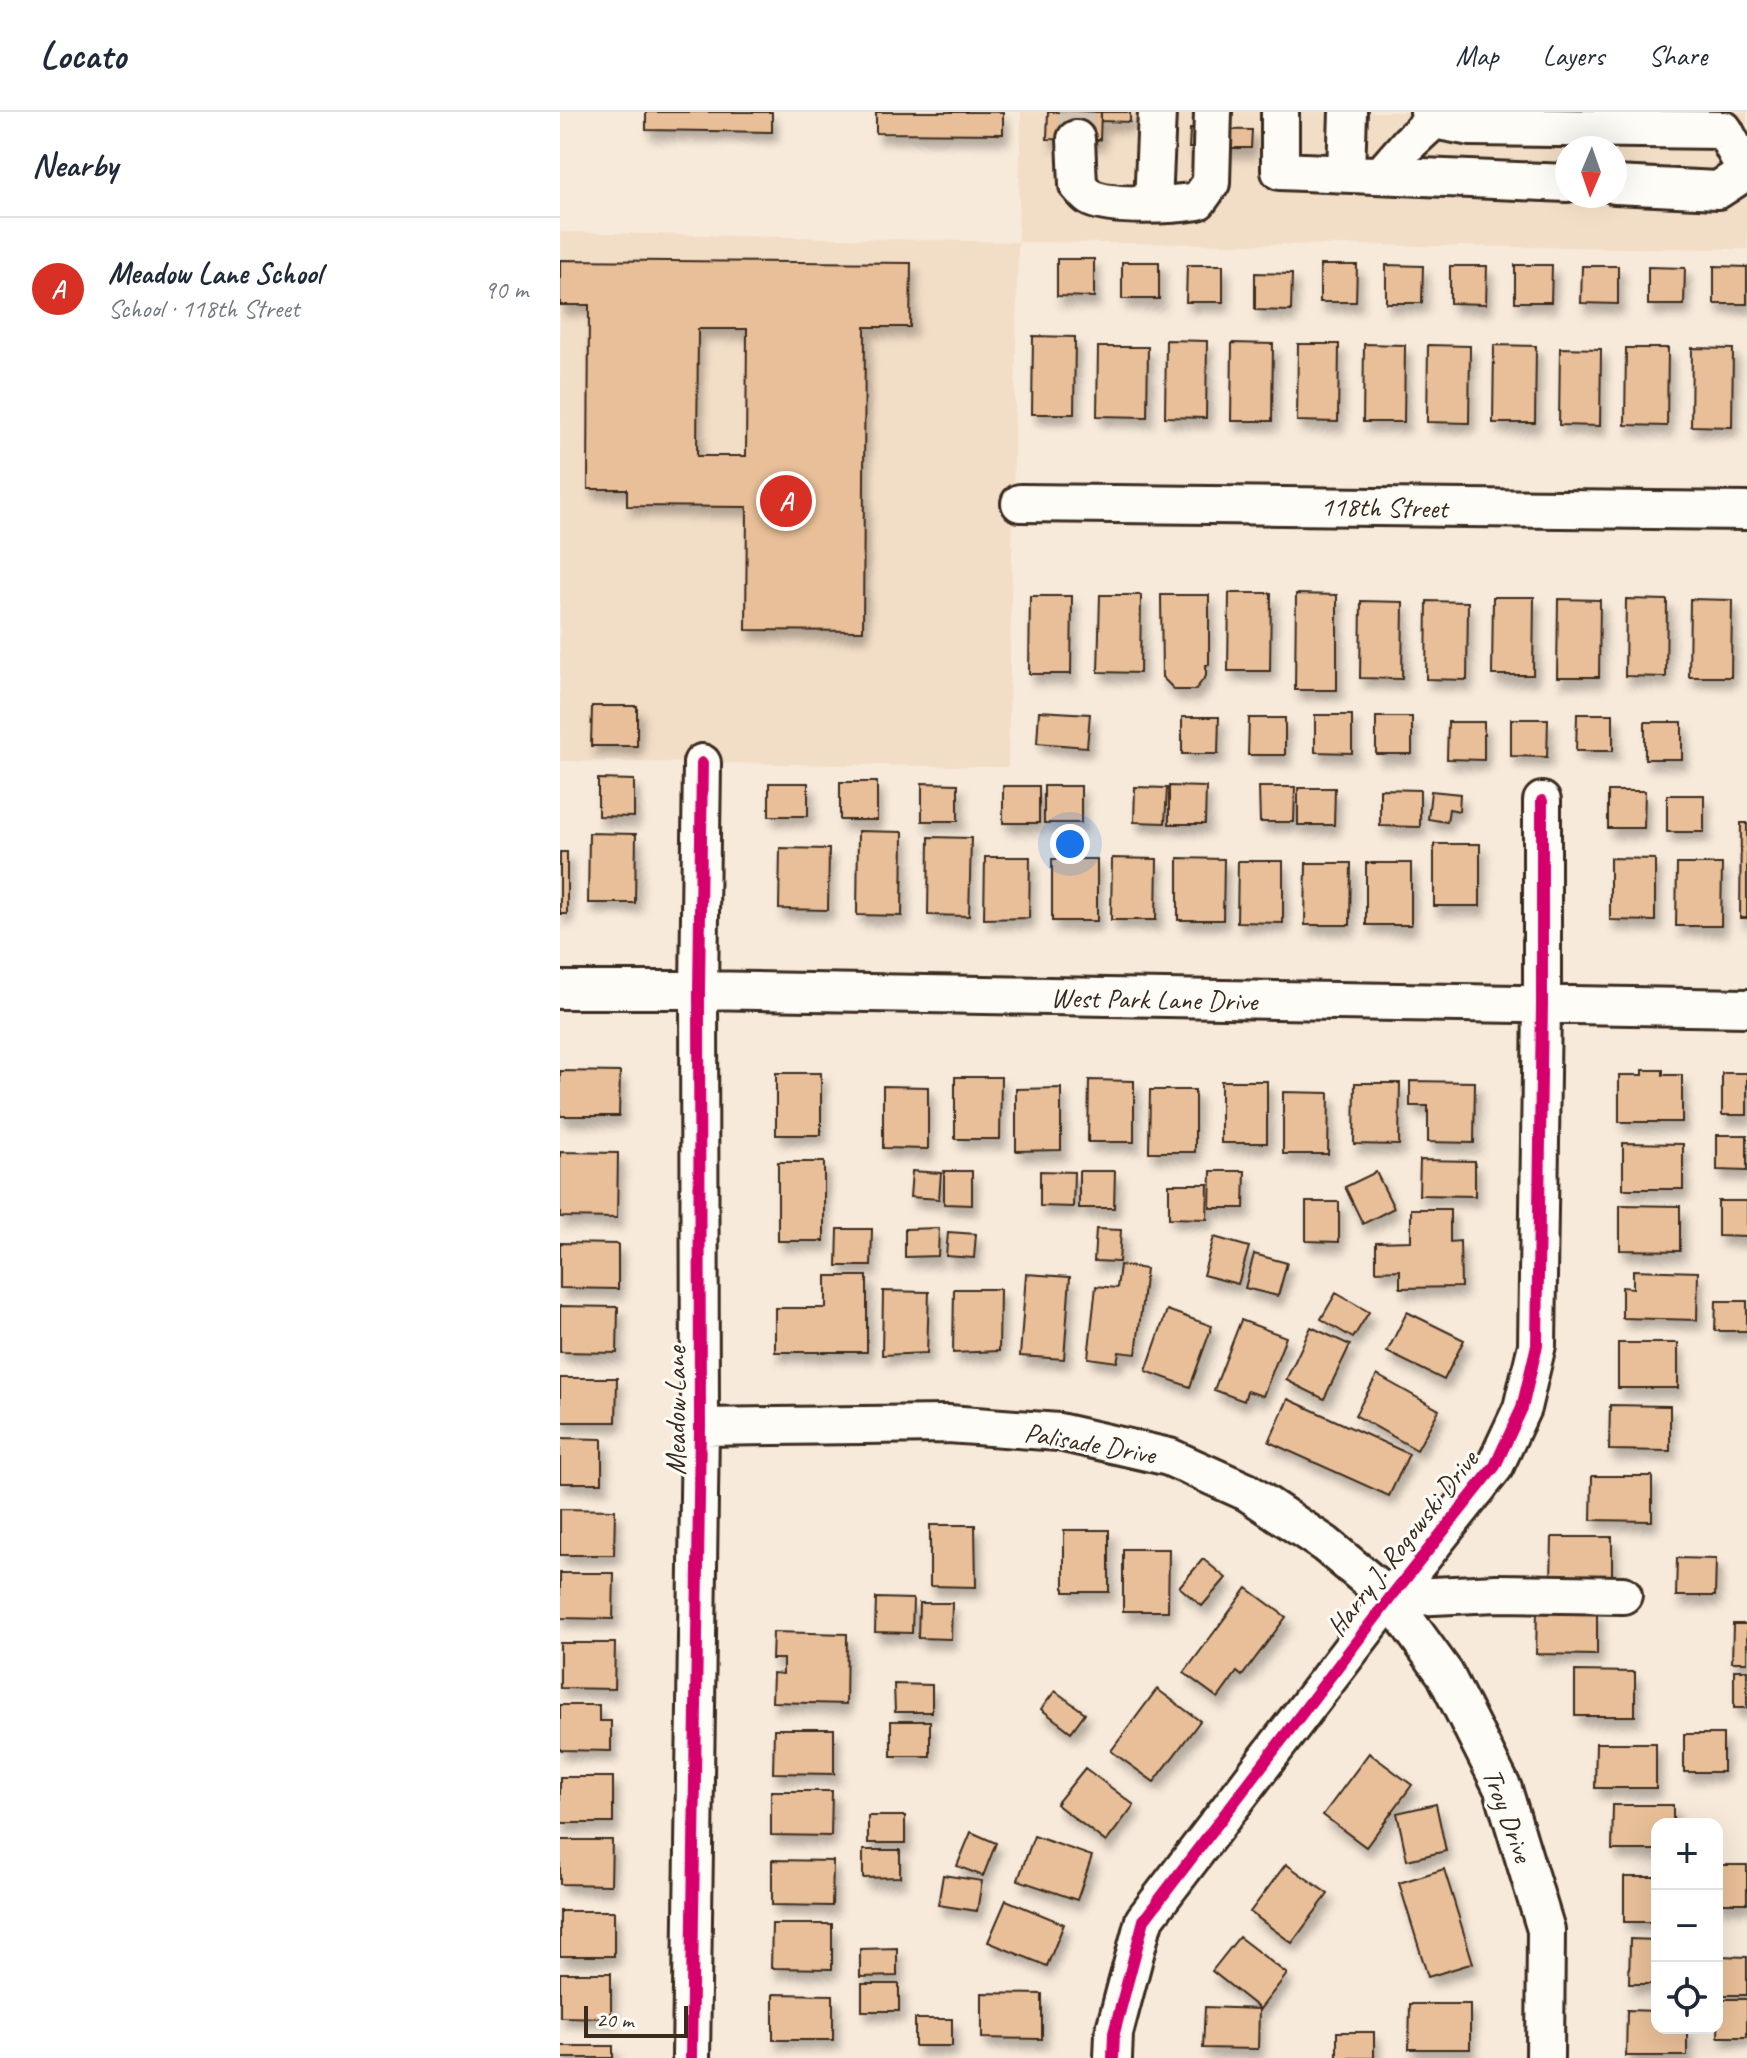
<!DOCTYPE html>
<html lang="en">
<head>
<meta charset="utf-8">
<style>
	:root { --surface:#fff; --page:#f2f2f3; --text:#1f2937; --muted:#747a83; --line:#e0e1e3; --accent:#d93025 }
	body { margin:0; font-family:Caveat,sans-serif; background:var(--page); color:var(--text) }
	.controls { position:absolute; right:24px; bottom:24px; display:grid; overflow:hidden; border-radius:16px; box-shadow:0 8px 32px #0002 }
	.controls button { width:72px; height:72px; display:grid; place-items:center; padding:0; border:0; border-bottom:2px solid var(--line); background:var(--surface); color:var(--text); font:40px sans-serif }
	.compass { position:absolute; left:995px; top:24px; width:72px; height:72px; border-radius:50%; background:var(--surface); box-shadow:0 8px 32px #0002; rotate:182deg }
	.scale { position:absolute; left:24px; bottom:20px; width:104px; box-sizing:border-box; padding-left:8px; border:4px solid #3b2a1e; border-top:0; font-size:22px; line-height:28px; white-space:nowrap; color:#3b2a1e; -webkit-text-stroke:6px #fdfcf7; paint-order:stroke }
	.you { position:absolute; left:510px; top:732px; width:28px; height:28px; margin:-20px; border:6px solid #fff; border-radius:50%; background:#1a73e8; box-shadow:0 0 0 12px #1a73e833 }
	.badge { display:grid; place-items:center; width:52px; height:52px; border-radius:50%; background:var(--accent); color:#fff; font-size:26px; font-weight:700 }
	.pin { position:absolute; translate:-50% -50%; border:4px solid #fff; box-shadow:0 2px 8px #0006 }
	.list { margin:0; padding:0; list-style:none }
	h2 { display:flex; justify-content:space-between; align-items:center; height:104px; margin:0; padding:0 32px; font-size:34px }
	h2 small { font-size:26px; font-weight:400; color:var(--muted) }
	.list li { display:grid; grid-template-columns:52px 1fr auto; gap:24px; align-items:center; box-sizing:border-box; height:144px; padding:0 32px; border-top:2px solid var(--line) }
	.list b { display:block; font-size:30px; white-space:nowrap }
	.list p { margin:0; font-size:26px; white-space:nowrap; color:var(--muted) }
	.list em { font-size:26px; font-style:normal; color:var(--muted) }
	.icon { flex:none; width:44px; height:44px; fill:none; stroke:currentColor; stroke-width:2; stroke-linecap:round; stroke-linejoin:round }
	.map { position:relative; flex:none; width:1187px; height:1946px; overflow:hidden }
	header { display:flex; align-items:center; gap:48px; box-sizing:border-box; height:112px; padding:0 40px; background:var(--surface); border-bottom:2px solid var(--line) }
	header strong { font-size:38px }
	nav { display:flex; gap:44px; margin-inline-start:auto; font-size:28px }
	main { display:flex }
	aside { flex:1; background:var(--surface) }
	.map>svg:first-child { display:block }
</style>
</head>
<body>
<header>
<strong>Locato</strong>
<nav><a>Map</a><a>Layers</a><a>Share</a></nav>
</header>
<main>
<aside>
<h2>Nearby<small></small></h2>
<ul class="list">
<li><span class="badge">A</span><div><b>Meadow Lane School</b><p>School · 118th Street</p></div><em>90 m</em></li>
</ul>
</aside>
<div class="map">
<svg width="1187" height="1946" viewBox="0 0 1187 1946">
	<defs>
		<filter id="shadow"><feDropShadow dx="5" dy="9" stdDeviation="4" flood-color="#0004"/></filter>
	</defs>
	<rect width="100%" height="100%" fill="#f7eada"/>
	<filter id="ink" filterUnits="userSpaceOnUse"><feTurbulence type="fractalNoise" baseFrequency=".0125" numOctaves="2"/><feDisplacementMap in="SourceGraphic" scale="16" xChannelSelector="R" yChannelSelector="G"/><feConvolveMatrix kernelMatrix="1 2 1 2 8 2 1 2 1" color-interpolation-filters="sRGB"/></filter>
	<g filter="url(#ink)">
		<path fill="#f2ddc6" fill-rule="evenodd" d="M461,0H1187V137L458,130L448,655L0,649V120L458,130ZM1007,36H1055V84H1007Z"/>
		<path fill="#e8bf98" stroke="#3b2a1e" stroke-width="2" fill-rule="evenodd" filter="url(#shadow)" d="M86,0H212V20L86,18Z
			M316,0H443V22L316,21Z
			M488,0H541L540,28L487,27Z
			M541,0H570V10L541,9Z
			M630,17L692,18L691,36H629Z
			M497,147H534V185L497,184Z
			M0,148L351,151L350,215H305L303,519L186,518L187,395L67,394V377H28L29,193H0ZM138,217H187L186,344H137Z
			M562,150H599V187H562Z
			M627,153H663V190H626Z
			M760,153H797L796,190H760Z
			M826,153L863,154L862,191H826Z
			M955,153H992L991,190H955Z
			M890,154H927L926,192L890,191Z
			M1022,154H1058V192L1021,191Z
			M1154,154L1187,155V192H1154Z
			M1088,155L1125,156L1124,193H1088Z
			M695,161L732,162L731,199L695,198Z
			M473,224L515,225L514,302H472Z
			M606,228L647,229L646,306L605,305Z
			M672,231L713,232L712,309H671Z
			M738,232H779L778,310L737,309Z
			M804,232L845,233L844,310H803Z
			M868,233L910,234L909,311L867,310Z
			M934,233L976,234L975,311H933Z
			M538,235H588L587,305L537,304Z
			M1000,236L1041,237L1040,314L999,313Z
			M1066,236H1108L1107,314L1065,313Z
			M1132,236L1173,237L1172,315L1131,314Z
			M669,481H711L710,559H668Z
			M736,482L777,483V578H735Z
			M540,483H581L580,561L538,560Z
			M601,483H649V553H646V564L635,578H615L602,565Z
			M470,484H512L511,562H469Z
			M933,485H974L973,563H932Z
			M998,487L1040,488L1039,565H997Z
			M1066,487L1107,488L1106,565L1065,564Z
			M1130,487L1172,488L1171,565H1129Z
			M801,489L843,490L842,567L800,566Z
			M867,489L908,490L907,568L866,567Z
			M32,594H77V634H31Z
			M479,599L530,602L527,635L477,631Z
			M1017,602H1053V639H1016Z
			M755,603H792V641L755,640Z
			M622,605H659L658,642H622Z
			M816,605H852V642H816Z
			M689,606H725V643H688Z
			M951,607H988L987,645L951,644Z
			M888,610H924V648L887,647Z
			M1085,610H1122V647H1085Z
			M38,667L74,668V705L38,704Z
			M280,670H317V708H280Z
			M209,671H248V704H209Z
			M362,671L398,672V709H362Z
			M443,674H479V711H443Z
			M484,674H521V711H484Z
			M609,674L646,675L645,712H609Z
			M575,675L607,676L605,711L574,710Z
			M699,675H735L734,710H700Z
			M738,676H775L774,713H738Z
			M820,677L860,678V715L820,714Z
			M871,679L900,682L899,699L889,697L887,710L868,707Z
			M1048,679H1085L1084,716H1048Z
			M1107,683H1144V720H1107Z
			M1181,711H1187V806H1180Z
			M298,719L343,720L342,804L297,803Z
			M29,721L76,722L75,791H28Z
			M369,725L411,726L409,804L368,803Z
			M874,732H920V794H874Z
			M220,736L269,737L268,798L219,797Z
			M0,740H7V802H0Z
			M425,745H470L469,806L424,807Z
			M552,746L597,747L596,808H551Z
			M618,746L664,747L663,808H618Z
			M1050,746L1095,747V809L1050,808Z
			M492,747H537V809H492Z
			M678,749H723V811L677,810Z
			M746,751H791L790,813H745Z
			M806,751H851V813H806Z
			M1117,752H1162L1161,814H1116Z
			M1083,958H1103V963H1122V1010H1059V963H1083Z
			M0,959L60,960L59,1004H0Z
			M216,961H261V1023H216Z
			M1162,961H1187V1003H1162Z
			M395,965H441L440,1027H395Z
			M529,968L574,969V1030H528Z
			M661,969H707V1031H661Z
			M850,969L915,970L914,1031L868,1030V994H850Z
			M795,971H840L839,1033L794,1032Z
			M323,974L368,975V1037L323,1036Z
			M501,976V1038L456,1039V977Z
			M590,978H635V1040H589Z
			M723,980L769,981L768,1042H723Z
			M1157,1023H1187V1059L1157,1058Z
			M1063,1031L1123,1032V1077H1063Z
			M0,1040L58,1041L57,1106L0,1105Z
			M860,1048L915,1049V1084L859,1083Z
			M218,1050H264V1129H218Z
			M352,1059L381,1061L379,1087L350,1085Z
			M384,1059H412V1093L384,1092Z
			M480,1059L514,1060L513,1095L480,1094Z
			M519,1059H555L554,1096H519Z
			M651,1059H685L684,1096H650Z
			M816,1060L834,1096L803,1112L785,1075Z
			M609,1072H648L647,1107L609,1106Z
			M1158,1089H1187V1125L1158,1124Z
			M746,1090H779V1130L746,1129Z
			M1060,1093L1120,1094V1139L1060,1138Z
			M851,1097H890V1130L900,1129L901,1175L840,1176V1158L816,1159V1130L851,1129Z
			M379,1116L378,1144L345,1145V1117Z
			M278,1117H312L311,1154H277Z
			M536,1117L561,1118L559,1150L534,1149Z
			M388,1120L416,1122L414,1146L386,1144Z
			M654,1125L689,1135L678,1172L643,1163Z
			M0,1131L58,1132V1177L0,1176Z
			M694,1142L727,1151L718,1184L685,1176Z
			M560,1153L586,1157L576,1242L559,1240L557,1250L528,1246L536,1174L557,1176Z
			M1073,1158L1138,1160L1137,1208L1062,1206V1175L1073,1176Z
			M466,1162L510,1165L504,1247L460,1244Z
			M266,1164H307V1240H215V1196H266Z
			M394,1177H440L439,1239L393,1241Z
			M323,1179L369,1180L367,1241L322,1243Z
			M776,1181L809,1200L793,1226L761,1207Z
			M1156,1189H1187V1219H1155Z
			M0,1194L58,1195L57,1241L0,1240Z
			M607,1198L652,1214L630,1275L586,1259Z
			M847,1200L904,1228L884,1268L827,1240Z
			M681,1208L726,1225L703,1284L687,1279L684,1289L654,1278Z
			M751,1215L790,1233L764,1287L726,1268Z
			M1058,1231H1118V1276H1058Z
			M817,1263L879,1298L857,1338L795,1303Z
			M0,1266H57L56,1310H0Z
			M728,1287L849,1342L829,1384L709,1330Z
			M1050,1293L1110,1294V1339L1049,1338Z
			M0,1326L42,1327V1371H0Z
			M1032,1364H1092V1409L1031,1408Z
			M0,1397L55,1398L54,1443H0Z
			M370,1413H415L416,1475L370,1474Z
			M504,1418H549V1480H504Z
			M992,1425H1052V1470L991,1469Z
			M563,1437H609L608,1499H563Z
			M1117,1446L1156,1447L1155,1484H1116Z
			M643,1447L666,1466L642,1494L619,1475Z
			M0,1461H54L53,1507L0,1506Z
			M687,1476L726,1505L682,1564L677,1560L658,1586L624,1561Z
			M316,1486L353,1487L352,1521L315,1520Z
			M359,1491H392L391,1527L358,1526Z
			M977,1498H1037V1543L976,1542Z
			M1173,1512H1187V1550H1172Z
			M213,1520L287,1522L286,1592L212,1590L213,1561L223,1562V1547H212Z
			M0,1531H55L54,1577L0,1576Z
			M1174,1558H1187V1596H1174Z
			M1015,1559L1075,1560V1604H1015Z
			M334,1572L372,1573V1600H335Z
			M597,1577L640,1609L594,1670L551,1639Z
			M495,1579L525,1601L511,1620L481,1597Z
			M0,1593H39V1609H51V1639L0,1638Z
			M331,1609H370V1644H331Z
			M214,1617H274V1662L213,1661Z
			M1124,1622H1163V1660H1124Z
			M1036,1631H1096V1676H1035Z
			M809,1641L852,1673L806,1735L763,1703Z
			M525,1656L574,1693L546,1730L496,1692Z
			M0,1665H53V1711H0Z
			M211,1679H272L271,1724L211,1723Z
			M876,1692L886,1739L847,1748L837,1701Z
			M1053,1693H1113V1712H1097V1738H1052Z
			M308,1704H345V1731H308Z
			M411,1720L436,1731L423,1764L397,1754Z
			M474,1724L532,1744L517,1788L458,1768Z
			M0,1728H52L51,1773L0,1772Z
			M303,1738H340V1765L303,1766Z
			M212,1748L273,1749L272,1794L212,1793Z
			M726,1752L768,1782L732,1831L690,1800Z
			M1158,1753H1187V1791H1157Z
			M884,1757L913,1851L868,1865L839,1771Z
			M383,1763L422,1769L417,1799L378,1793Z
			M1064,1765H1097V1810H1064Z
			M446,1788L504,1812L487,1854L428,1830Z
			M0,1799H54V1844H0Z
			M212,1812H272V1857L211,1856Z
			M679,1825L727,1862L700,1897L652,1859Z
			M1070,1827L1097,1828V1872H1069Z
			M337,1836V1864L300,1865V1837Z
			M1160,1844L1187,1845V1883H1160Z
			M0,1861H51V1906L0,1905Z
			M302,1872H339V1899H302Z
			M422,1881L482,1882V1927L422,1926Z
			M213,1882L273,1883V1928H213Z
			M1159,1887H1187V1925H1158Z
			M850,1892H910V1937H849Z
			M645,1895L699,1897L698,1937L643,1936Z
			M1067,1898L1097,1899V1916H1127V1944H1066Z
			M355,1907H392V1934H355Z
			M777,1920H814V1946H777Z
			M0,1934H53V1946H0Z"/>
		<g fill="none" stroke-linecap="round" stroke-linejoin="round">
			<path stroke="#d1c4b4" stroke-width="36" stroke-dasharray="36 18" stroke-linecap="butt" d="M516,27L517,0"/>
			<defs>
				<path id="minor" d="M720,0V59L1007,71
					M869,0L874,8L911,15L1164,18L1186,59
					M516,27L518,73C522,77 526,84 531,86C553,96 614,93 638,89L651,71L653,0
					M786,60L788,0
					M822,62L849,31L874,8
					M1055,73L1158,78L1187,59
					M593,92L597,0
					M460,391L1187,399
					M0,878H139L1187,896
					M140,1315L388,1312L499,1320L609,1345L687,1380L765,1432L830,1486L885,1562L943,1677L986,1818L985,1946
					M830,1486L937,1481L1063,1483
					M131,1946L140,1315L139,878L142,651
					M553,1946L554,1921L584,1808L830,1486L935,1354L962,1296L977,1233L982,894V689"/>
			</defs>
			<use href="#minor" stroke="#3b2a1e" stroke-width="42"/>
			<use href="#minor" stroke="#fdfcf7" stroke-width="36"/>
			<defs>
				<path id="cycleway" d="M131,1946L140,1315L139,878L142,651
					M553,1946L554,1921L584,1808L830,1486L935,1354L962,1296L977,1233L982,894V689"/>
			</defs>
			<use href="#cycleway" stroke="#fdfcf7" stroke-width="17"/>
			<use href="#cycleway" stroke="#d6006c" stroke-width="12"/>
		</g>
	</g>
	<g text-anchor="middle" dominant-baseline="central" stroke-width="6" stroke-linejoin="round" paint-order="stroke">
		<g font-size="28" fill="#3b2a1e" stroke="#fdfcf7">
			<text transform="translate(824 395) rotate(1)">118th Street</text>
			<text transform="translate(594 887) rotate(1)">West Park Lane Drive</text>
			<text transform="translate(115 1299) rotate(-90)">Meadow Lane</text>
			<text transform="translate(530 1331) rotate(10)">Palisade Drive</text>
			<text transform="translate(842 1431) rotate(-52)">Harry J. Rogowski Drive</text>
			<text transform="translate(948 1703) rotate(70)">Troy Drive</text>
		</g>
	</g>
</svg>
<div class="controls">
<button>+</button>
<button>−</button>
<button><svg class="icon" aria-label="locate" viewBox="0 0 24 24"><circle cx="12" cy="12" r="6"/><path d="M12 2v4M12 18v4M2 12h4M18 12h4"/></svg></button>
</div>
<svg class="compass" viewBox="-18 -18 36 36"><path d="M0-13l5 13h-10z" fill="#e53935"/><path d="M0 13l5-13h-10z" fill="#747a83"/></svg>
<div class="scale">20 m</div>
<div class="you"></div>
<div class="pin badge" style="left:226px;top:389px">A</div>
</div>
</main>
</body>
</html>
